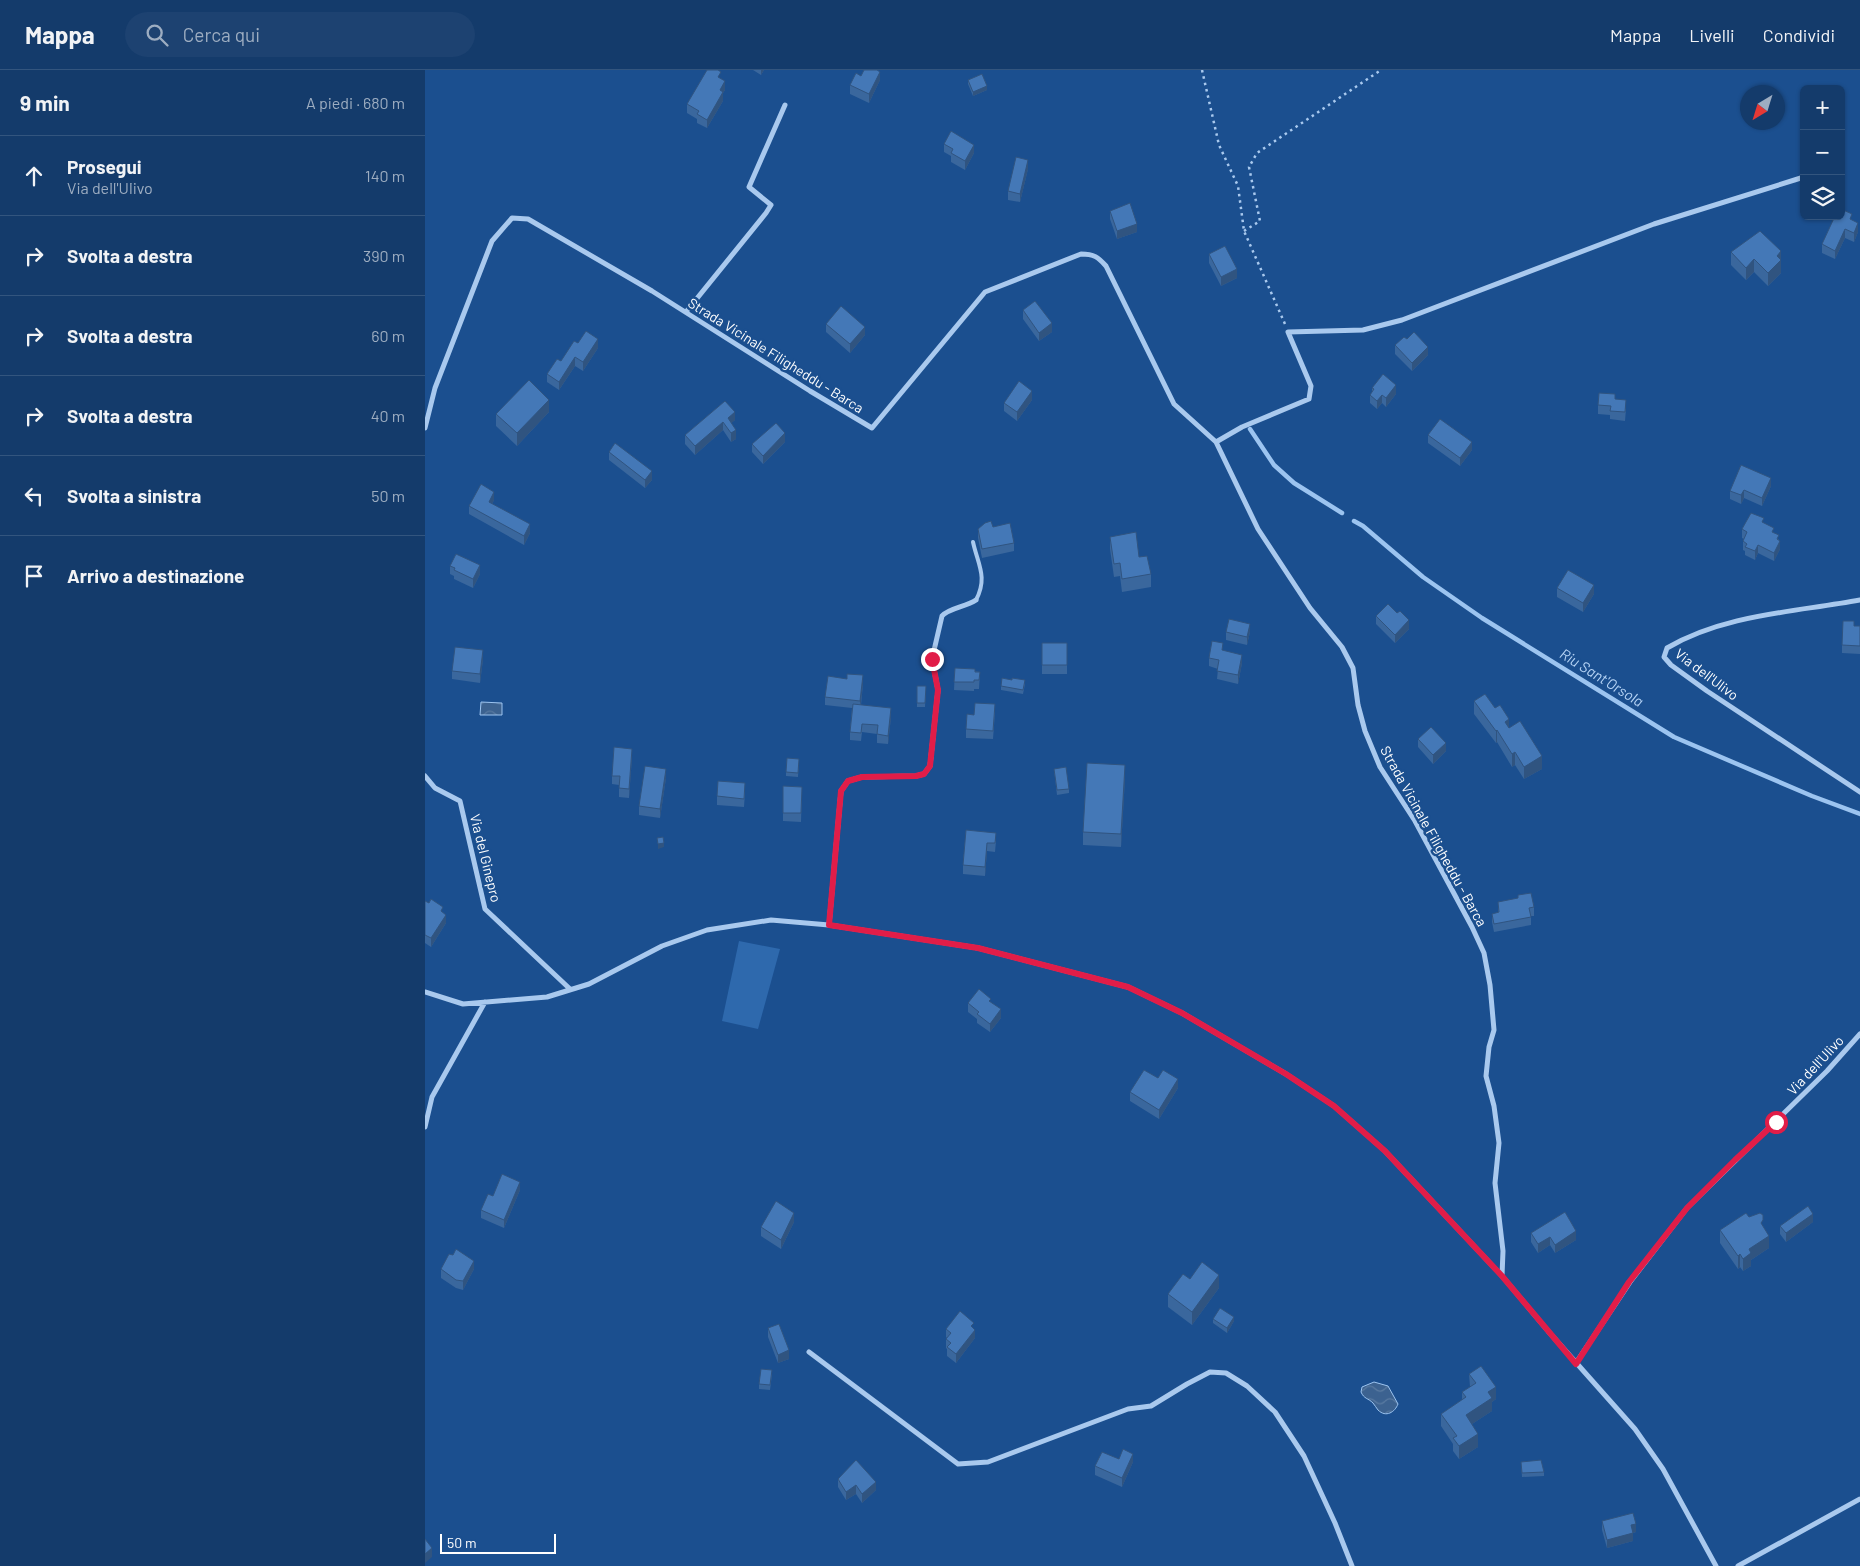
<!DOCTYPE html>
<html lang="it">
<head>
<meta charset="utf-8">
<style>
	:root { --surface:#143b6b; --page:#1d4271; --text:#f1f3f6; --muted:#9dadc1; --line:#33557e }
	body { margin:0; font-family:Barlow,sans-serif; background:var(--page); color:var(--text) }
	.controls { position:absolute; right:15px; top:15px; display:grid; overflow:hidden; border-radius:8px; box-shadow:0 1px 4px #0004 }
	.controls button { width:45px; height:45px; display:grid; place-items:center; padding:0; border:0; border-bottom:1px solid var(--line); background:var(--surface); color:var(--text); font:25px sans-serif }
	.compass { position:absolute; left:1315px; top:15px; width:45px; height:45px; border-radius:50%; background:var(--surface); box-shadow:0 1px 4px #0004; rotate:218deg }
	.scale { position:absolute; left:15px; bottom:12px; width:116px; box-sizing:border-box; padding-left:5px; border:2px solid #fff; border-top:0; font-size:14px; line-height:18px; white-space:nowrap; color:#fff; -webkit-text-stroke:4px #1b4f8f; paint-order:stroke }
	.stop { position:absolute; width:15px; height:15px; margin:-11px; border:4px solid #e11d48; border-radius:50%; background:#fff }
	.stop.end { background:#e11d48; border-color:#fff; box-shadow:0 1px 5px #0008 }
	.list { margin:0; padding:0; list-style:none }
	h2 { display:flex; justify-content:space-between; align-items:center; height:65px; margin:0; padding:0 20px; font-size:21px }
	h2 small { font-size:16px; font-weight:400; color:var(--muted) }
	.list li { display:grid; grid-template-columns:32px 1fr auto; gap:15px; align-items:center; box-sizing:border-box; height:80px; padding:0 20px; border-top:1px solid var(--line) }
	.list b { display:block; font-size:19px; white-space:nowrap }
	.list p { margin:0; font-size:16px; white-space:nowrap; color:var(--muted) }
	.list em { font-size:16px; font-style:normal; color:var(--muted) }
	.icon { flex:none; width:28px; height:28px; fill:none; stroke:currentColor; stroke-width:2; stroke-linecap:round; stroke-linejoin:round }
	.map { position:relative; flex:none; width:1435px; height:1496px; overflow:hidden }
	header { display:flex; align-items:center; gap:30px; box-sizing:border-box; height:70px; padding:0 25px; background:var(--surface); border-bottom:1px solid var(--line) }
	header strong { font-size:24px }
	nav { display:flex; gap:28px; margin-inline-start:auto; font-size:18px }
	.search { width:350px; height:45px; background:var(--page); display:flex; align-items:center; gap:12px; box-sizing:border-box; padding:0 18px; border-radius:28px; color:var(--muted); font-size:19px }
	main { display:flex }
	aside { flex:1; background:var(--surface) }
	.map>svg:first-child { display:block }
</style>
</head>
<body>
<header>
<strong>Mappa</strong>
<div class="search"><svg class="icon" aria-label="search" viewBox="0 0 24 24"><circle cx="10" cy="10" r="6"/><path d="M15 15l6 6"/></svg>Cerca qui</div>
<nav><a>Mappa</a><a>Livelli</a><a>Condividi</a></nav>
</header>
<main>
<aside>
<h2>9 min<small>A piedi · 680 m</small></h2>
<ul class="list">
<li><svg class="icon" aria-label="ahead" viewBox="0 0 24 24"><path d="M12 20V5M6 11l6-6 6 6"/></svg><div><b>Prosegui</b><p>Via dell'Ulivo</p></div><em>140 m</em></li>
<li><svg class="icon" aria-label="right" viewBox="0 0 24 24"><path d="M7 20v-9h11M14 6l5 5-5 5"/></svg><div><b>Svolta a destra</b></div><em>390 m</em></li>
<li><svg class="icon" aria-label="right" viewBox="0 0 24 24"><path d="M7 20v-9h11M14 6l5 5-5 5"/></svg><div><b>Svolta a destra</b></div><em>60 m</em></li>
<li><svg class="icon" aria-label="right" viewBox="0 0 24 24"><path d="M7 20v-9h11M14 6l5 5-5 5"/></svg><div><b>Svolta a destra</b></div><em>40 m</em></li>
<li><svg class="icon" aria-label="left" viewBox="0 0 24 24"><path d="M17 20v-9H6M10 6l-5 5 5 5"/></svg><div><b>Svolta a sinistra</b></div><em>50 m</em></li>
<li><svg class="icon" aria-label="arrive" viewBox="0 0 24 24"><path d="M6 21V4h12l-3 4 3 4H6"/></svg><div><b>Arrivo a destinazione</b></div></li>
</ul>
</aside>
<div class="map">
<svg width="1435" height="1496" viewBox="0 0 1435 1496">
	<defs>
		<pattern id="water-waves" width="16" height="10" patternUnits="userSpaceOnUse" patternTransform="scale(1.25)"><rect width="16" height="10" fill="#3c6290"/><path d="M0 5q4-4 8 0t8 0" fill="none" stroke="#597aa1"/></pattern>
	</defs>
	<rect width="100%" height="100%" fill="#1b4f8f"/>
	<path fill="#2e69ad" d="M314,871L355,879L333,959L297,951Z"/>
	<path fill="url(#water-waves)" stroke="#9cc4f0" d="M56,632L77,633V645H55Z
		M949,1312L963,1316L973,1334C970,1342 961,1348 953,1340C951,1338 950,1335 948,1333C943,1328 939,1329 936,1322L937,1317Z"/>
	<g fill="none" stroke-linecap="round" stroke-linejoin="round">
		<path stroke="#9cc4f0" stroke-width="4.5" d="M825,359L849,395L869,413L917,443
			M929,451L938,456L998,507L1057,548L1249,667L1387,726L1435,744"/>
		<path stroke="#a9c9ee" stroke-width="2.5" stroke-dasharray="2.5 4" stroke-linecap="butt" d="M777,0L794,75L813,116L819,161L860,254
			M819,161L835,151L824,97L832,83L956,0"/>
		<path stroke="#a9c9ee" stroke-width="4" d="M548,472C553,495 563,507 551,530"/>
		<path stroke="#a9c9ee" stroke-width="5" d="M261,242L341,143L346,135L324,117L360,35
			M0,358L10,318L67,171L87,148L103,149L227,221L385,321L447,358L560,222L656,184C669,184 673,187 681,196L749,334L791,372L833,459L885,538L917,577L928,598L933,635L940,661L955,697L990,751L1047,857L1059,883L1065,915L1069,960L1064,977L1061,1006L1069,1036L1074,1073L1070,1113L1078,1181L1077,1206
			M791,372L817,357L884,329L886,316L863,262L938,260L977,250L1229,154L1379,107
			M1435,530C1371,542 1300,544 1242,578L1239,587L1246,595L1282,621L1435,722
			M0,706L10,718L35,731L60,839L145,919
			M404,855L416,721L423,711L437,707L491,706L499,704L505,696L513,620L507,589L517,546C524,538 541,537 551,530
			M0,922L38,934L122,927L164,914L237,876L282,860L346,850L404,855L553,878L703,917L757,943L861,1004L909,1036L960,1081L1077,1206L1123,1261L1210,1359L1238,1399L1291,1496
			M0,1057L7,1027L60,932
			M384,1282L533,1394L563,1392L703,1339L726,1336L762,1314L785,1302L801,1303L822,1316L850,1342L879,1386L910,1453L927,1496
			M1151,1293L1205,1212L1262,1138L1402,1001L1435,964
			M1313,1496L1435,1429"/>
	</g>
	<path fill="#3a679d" d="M328,0H339L336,5Z
		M436,6L455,10L444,33L425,24V15Z
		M296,9L300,20L298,23V31L282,58L272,53V49L262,43V34Z
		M543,10L562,20L548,26L543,14Z
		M519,74L549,83L540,100L526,92V86L519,82Z
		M603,99L595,132L583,130V121Z
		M685,141L712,162L692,169L685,149Z
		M1427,150L1433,162L1429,172L1420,168L1410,189L1397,183V174Z
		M1356,181V203L1343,216L1329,202L1321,210L1306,195V182Z
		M784,184L812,208L796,216L784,193Z
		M598,240L627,262L614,271L598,249Z
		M401,254L440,265L425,283L401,262Z
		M982,269L1003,285L987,301L970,284V275Z
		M153,273L173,278L158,301L150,296L134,320L122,312V304L136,291Z
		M947,318L971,324L961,337L957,333L952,339L945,333V325L947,322Z
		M1190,329L1201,339L1200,351L1185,349V345L1173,344V335Z
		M607,330L592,351L579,341V333Z
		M300,331L310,350L306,353L311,369L306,372L298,360L270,385L260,374V365Z
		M124,342L92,376L71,356V344Z
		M1003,365L1047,380L1035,396L1003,373Z
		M360,372L338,394L327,382V374Z
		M184,382L227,410L220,418L184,390Z
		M1346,416L1337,436L1319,428L1316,434L1305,429V421Z
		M69,430L67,434L105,463L99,475L44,444V436Z
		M1339,453L1349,463L1354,470L1355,479L1349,491L1333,483L1330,490L1320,485V481L1318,480V471L1319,469L1317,468V459Z
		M568,457L589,473V481L557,488L553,468V459Z
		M685,467L714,487L726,504V517L697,522L695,506L689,507L685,479Z
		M25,496L55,504L48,518L29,509V506L25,504Z
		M1132,518L1169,524L1158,542L1132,527Z
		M951,546L984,559L970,573L951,554Z
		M1429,556H1435V584L1417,583V575Z
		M801,562H825L822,575L801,570Z
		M617,573H642V604H617Z
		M798,580L817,593L813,614L792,609L793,599L784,596V588Z
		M58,589L55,613L27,609V601Z
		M530,598L555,602L554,619H549V621L529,620Z
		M438,614L436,635L466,647L463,674L452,673V664L437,662L436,671L425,670V662L427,638L400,635V627Z
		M600,614L598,624L576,620V616Z
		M492,616H501L500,637H492Z
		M1049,631L1084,658L1117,699L1099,709L1090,695L1087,697L1072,672L1071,673L1049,644Z
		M570,642L568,669L541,668V659L549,645Z
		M993,669L1021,681L1008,694L993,677Z
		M207,687L204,728L194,727V715L187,714V706Z
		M374,689L373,707L361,706V702Z
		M629,699L644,719V723L632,725Z
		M241,708L235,748L214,745V736Z
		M700,708L696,777L658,775V762Z
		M358,716L377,717L376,752L358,751Z
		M320,722L319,737L292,735V726Z
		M541,760L571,771L570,782L562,781L560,806L538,804V795Z
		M0,831L18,843L21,853L6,877L0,873Z
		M1073,832L1109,837V846H1106V855L1069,862L1067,852V844L1073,843Z
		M566,932L576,948L565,962L552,953V949L543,942V933Z
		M733,1008L753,1018L734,1049L705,1031V1022Z
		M95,1120L79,1158L56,1148V1140Z
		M1324,1147L1338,1157L1344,1178L1326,1190V1196L1318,1201L1315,1197L1313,1199L1295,1173V1160Z
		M369,1152L356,1179L336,1166V1157Z
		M1388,1152L1361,1172L1355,1164V1156Z
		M1106,1163L1151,1170L1130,1183L1125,1175L1113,1183L1106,1172Z
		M16,1199H49L38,1220L31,1218L16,1208Z
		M765,1209L794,1218L767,1255L743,1237V1224Z
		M788,1249L809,1251L802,1263L788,1253Z
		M343,1258L364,1289L353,1293L343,1267Z
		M521,1259H549L550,1268L531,1293L522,1286V1279L521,1278V1269L522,1268L521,1267Z
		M347,1304L345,1320L334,1319V1314Z
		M1044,1304L1071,1329L1067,1332V1341L1047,1354L1053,1377L1034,1389L1028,1381V1374L1016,1356V1344L1037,1330V1322L1045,1317Z
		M708,1392L697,1417L670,1405V1396Z
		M1096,1392L1119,1402V1406L1097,1407Z
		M413,1409L451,1420L437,1433L431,1424L421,1430L413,1417Z
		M1177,1451L1211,1462L1208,1463V1471L1182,1478L1177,1460Z"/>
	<path fill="#305480" d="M336,0H339L336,5Z
		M455,2V10L444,33V24Z
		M300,11V20L298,23V31L282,58V50L295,20Z
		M562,16V20L548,26V22Z
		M549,75V83L540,100V91Z
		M603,90V99L595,132V124Z
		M1433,153V162L1429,172V163Z
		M712,154V162L692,169V161Z
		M1420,159V168L1410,189V181Z
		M1356,181V203L1343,216V203L1352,186Z
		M1329,189V202L1321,210V198Z
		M812,199V208L796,216V207Z
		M627,253V262L614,271V263Z
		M440,257V265L425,283V274Z
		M173,269V278L158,301V292Z
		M1003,277V285L987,301V293Z
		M150,287V296L134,320V312Z
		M971,315V324L961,337V328Z
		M607,321V330L592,351V342Z
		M957,325V333L952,339V331Z
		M124,330V342L92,376V363Z
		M310,342V350L303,356V348Z
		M298,352V360L270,385V376Z
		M311,360V369L306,372V363Z
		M360,363V372L338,394V386Z
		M1047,372V380L1035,396V388Z
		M227,401V410L220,418V410Z
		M1346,408V416L1337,436V428Z
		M1319,420V428L1316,434V425Z
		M69,422V430L64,440V432Z
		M105,454V463L99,475V466Z
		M1355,471V479L1349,491V483Z
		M1333,475V483L1330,490V481Z
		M55,495V504L48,518V509Z
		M1169,515V524L1158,542V533Z
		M984,550V559L970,573V565Z
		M825,554V562L822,575V567Z
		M58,580V589L55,613V604Z
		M817,585V593L813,614V605Z
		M438,605V614L435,639V631Z
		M466,638V647L463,674V666Z
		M1084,649V662L1080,652Z
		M1072,660V672L1071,673V661Z
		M1021,673V681L1008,694V685Z
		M207,679V687L204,728V719Z
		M1090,682V695L1087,697V684Z
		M1117,686V699L1099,709V697Z
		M700,695V708L696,777V764Z
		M241,699V708L235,748V739Z
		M239,773V777L233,779V774Z
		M562,773V781L560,806V797Z
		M21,845V853L6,877V868Z
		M576,939V948L565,962V954Z
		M753,1009V1018L734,1049V1040Z
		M95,1112V1120L79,1158V1150Z
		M369,1143V1152L356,1179V1170Z
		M1388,1144V1152L1361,1172V1163Z
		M1151,1161V1170L1130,1183V1175Z
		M1344,1166V1178L1326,1190V1196L1318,1201V1189L1324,1179Z
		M1125,1167V1175L1113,1183V1174Z
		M1315,1184V1197L1313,1199V1186Z
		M49,1191V1199L38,1220V1211Z
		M794,1205V1218L767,1255V1242Z
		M809,1247V1251L802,1263V1258Z
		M550,1260V1268L531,1293V1284Z
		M364,1280V1289L353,1293V1285Z
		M1071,1317V1329L1067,1332V1341L1041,1358V1345L1063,1322Z
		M1053,1364V1377L1034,1389V1376Z
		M708,1384V1392L697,1417V1408Z
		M451,1412V1420L437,1433V1424Z
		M431,1415V1424L421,1430V1422Z
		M1211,1454V1462L1208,1463V1471L1182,1478V1470L1206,1455Z
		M7,1478V1487L0,1493V1484Z"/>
	<path fill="#4478b7" stroke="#305480" d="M282,0H293L296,2L293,7L300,11L295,20L298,22L282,50L272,44L274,41L262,34Z
		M439,0H452L455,2L444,24L425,15L431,3L436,6Z
		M557,4L562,16L548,22L543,10Z
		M526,61L549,75L540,91L526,83L528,79L519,74Z
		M591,87L603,90L595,124L583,121Z
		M705,133L712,154L692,161L685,141Z
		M1416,139L1427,144L1425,149L1433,153L1429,163L1420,159L1410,181L1397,174L1410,146H1416Z
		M1335,161L1356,181L1352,186L1356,190L1343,203L1329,189L1321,198L1306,182Z
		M800,176L812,199L796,207L784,184Z
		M610,231L627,253L614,263L598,240Z
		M416,236L440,257L425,274L401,254Z
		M161,261L173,269L158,292L150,287L134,312L122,304L132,289L136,291L149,271L153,273Z
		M989,262L1003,277L987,293L970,275L979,267L982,269Z
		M958,304L971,315L961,328L957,325L952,331L945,325L949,319L947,318Z
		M104,310L124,330L92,363L71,344Z
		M594,311L607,321L592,342L579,333Z
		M1174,323L1190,324V329L1201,330L1200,342L1185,341L1186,336L1173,335Z
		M300,331L310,342L303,348L311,360L306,363L298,352L270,376L260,365Z
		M1015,349L1047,372L1035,388L1003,365Z
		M351,353L360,363L338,386L327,374Z
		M190,373L227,401L220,410L184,382Z
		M1316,395L1346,408L1337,428L1319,420L1316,425L1305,421Z
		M56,414L69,422L64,432L105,454L99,466L44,436Z
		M1326,443L1339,448L1337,452L1349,458L1347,462L1354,465L1352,469L1355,471L1349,483L1333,475L1330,481L1320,477L1322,474L1318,471L1322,462L1317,459Z
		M566,451L568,457L585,453L589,473L557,479L553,459L560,453Z
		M711,462L714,487L722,486L726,504L697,509L695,493L689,494L685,467Z
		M31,484L55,495L48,509L29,500L30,498L25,496Z
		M1143,500L1169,515L1158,533L1132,518Z
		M963,534L972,543L975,541L984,550L970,565L951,546Z
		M804,549L825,554L822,567L801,562Z
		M1418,551H1429V556H1435V576L1417,575Z
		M787,571L798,573L797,580L817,585L813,605L792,601L794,590L784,588Z
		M617,573H642V595H617Z
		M30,577L58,580L55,604L27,601Z
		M530,598L550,599V602H555L554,610H549V612H529Z
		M422,604L438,605L435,631L400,627L403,606L422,609Z
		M577,608L587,610V608L600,610L598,620L576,616Z
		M492,616H501L500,633H492Z
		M1060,624L1070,638L1075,635L1084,649L1080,652L1084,658L1095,651L1117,686L1099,697L1090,682L1087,684L1072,660L1071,661L1049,631Z
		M550,633L570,634L568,661L541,659L542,644L549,645Z
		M428,634L466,638L463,666L452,664L453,655L437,654L436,663L425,662Z
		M1006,657L1021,673L1008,685L993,669Z
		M189,677L207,679L204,719L194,718L195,706H187Z
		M362,688L374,689L373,703L361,702Z
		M662,693L700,695L696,764L658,762Z
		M220,696L241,699L235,739L214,736Z
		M641,697L644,719L632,720L629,699Z
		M293,711L320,713L319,729L292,726Z
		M358,716L377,717L376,743H358Z
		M541,760L571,763L570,773H562L560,797L538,795Z
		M238,767L239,773L233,774L232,768Z
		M1106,823L1109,837L1104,838L1106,847L1069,854L1067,844L1074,842L1073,832L1093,828V825Z
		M6,829L18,837L16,841L21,845L6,868L0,865V831L4,833Z
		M554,919L566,929L564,931L576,939L565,954L552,944L554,942L543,933Z
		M719,1000L733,1008L738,1000L753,1009L734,1040L705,1022Z
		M77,1104L95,1112L79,1150L56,1140L63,1124L68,1126Z
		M351,1131L369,1143L356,1170L336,1157Z
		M1383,1136L1388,1144L1361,1163L1355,1156Z
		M1140,1142L1151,1161L1130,1175L1125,1167L1113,1174L1106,1163Z
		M1321,1143L1324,1147L1335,1143L1338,1145V1150L1336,1153L1344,1166L1324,1179L1326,1183L1318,1189L1315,1184L1313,1186L1295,1160Z
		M31,1179L49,1191L38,1211L31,1210L16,1199L24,1184L28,1185Z
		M777,1192L794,1205L767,1242L743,1224L758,1204L765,1209Z
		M795,1238L809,1247L802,1258L788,1249Z
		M535,1241L549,1253L546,1256L550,1260L531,1284L522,1277L526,1273L521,1269L526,1263L521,1259Z
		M354,1254L364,1280L353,1285L343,1258Z
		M1056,1296L1071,1317L1063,1322L1067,1328L1041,1345L1053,1364L1034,1376L1028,1368L1032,1366L1016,1344L1041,1327L1037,1322L1051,1313L1044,1304Z
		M336,1299L347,1300L345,1315L334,1314Z
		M698,1379L708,1384L697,1408L670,1396L677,1382L694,1389Z
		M431,1390L451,1412L437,1424L431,1415L421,1422L413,1409Z
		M1116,1390L1119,1402L1097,1403L1096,1392Z
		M1208,1443L1211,1454L1206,1455L1208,1463L1182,1470L1177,1451Z
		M0,1469L7,1478L0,1484Z"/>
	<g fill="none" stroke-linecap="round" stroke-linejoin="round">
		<path stroke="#e11d48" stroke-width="6" d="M507,589L513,620L505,696L499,704L491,706L437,707L423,711L416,721L404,855L553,878L703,917L757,943L861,1004L909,1036L960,1081L1077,1206L1151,1294L1204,1212L1262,1138L1310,1090L1351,1052"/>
	</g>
	<g text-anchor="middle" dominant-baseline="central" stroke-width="5" stroke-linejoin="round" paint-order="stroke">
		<g font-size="14" fill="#fff" stroke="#1b4f8f">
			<text transform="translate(351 285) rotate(32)">Strada Vicinale Filigheddu - Barca</text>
			<text transform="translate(1282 604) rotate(37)">Via dell'Ulivo</text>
			<text transform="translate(1009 766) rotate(61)">Strada Vicinale Filigheddu - Barca</text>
			<text transform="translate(61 788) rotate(76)">Via del Ginepro</text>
			<text transform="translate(1390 995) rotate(-47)">Via dell'Ulivo</text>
		</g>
		<g font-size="15" font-style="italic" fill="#b5d3f5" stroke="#1b4f8f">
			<text transform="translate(1177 607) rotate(32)">Riu Sant'Orsola</text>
		</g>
	</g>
</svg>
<div class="controls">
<button>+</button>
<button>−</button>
<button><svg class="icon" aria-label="layers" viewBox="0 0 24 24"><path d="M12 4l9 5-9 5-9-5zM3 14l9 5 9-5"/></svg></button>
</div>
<svg class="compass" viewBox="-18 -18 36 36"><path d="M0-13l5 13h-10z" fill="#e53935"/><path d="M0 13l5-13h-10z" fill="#9dadc1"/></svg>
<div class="scale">50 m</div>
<div class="stop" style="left:1351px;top:1052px"></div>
<div class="stop end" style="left:507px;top:589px"></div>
</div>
</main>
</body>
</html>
